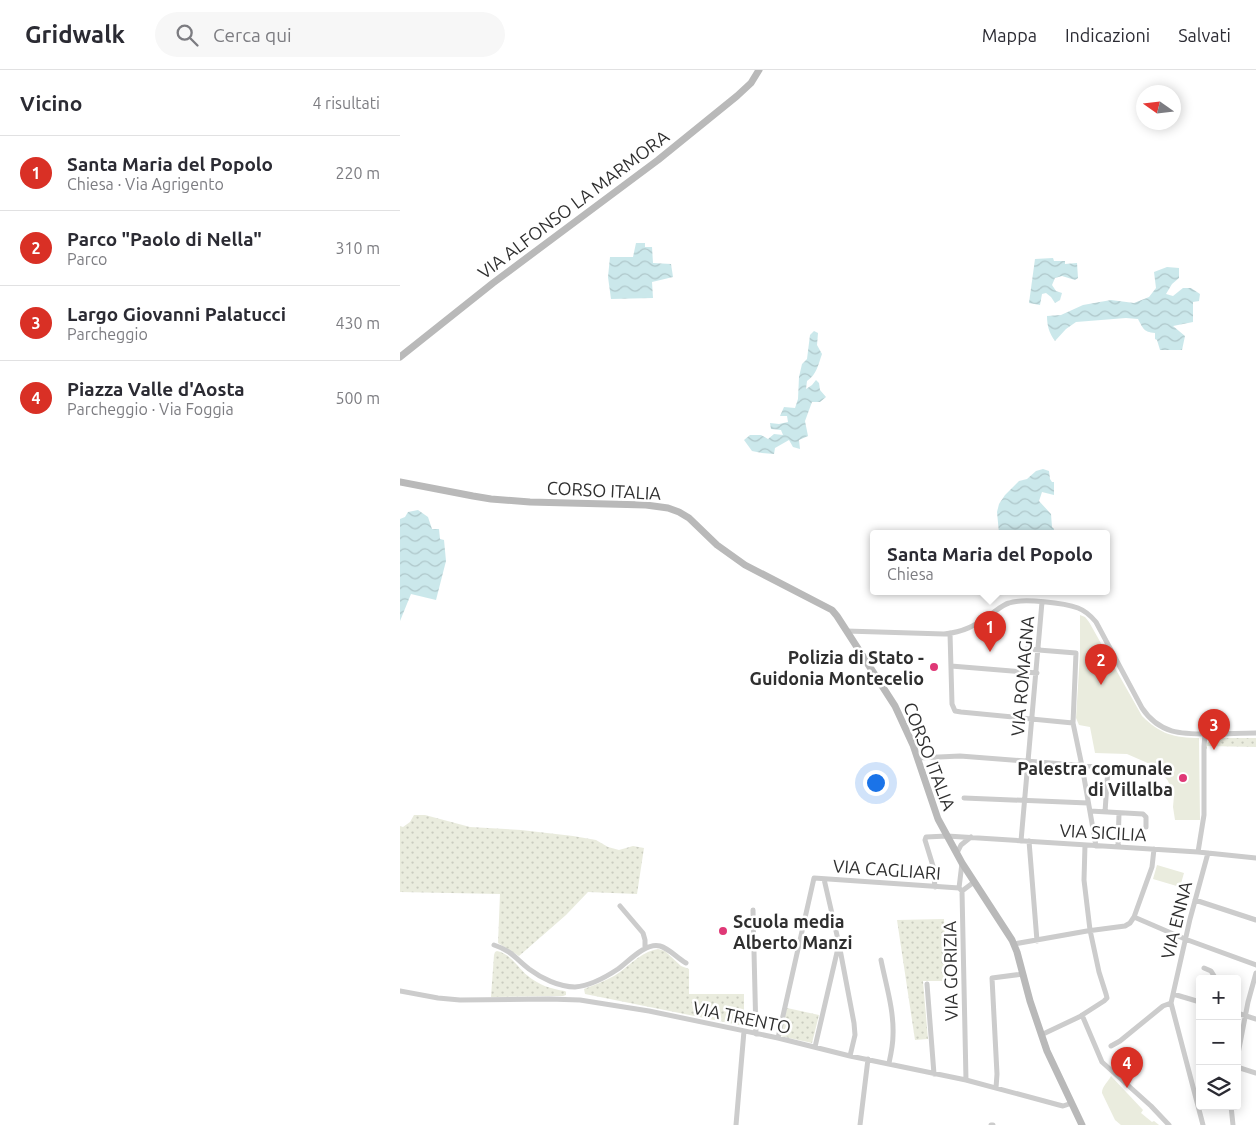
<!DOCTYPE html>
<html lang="it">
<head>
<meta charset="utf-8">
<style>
	:root { --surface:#fff; --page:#f7f7f7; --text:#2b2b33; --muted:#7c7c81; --line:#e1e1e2; --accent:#d93025 }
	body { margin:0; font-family:Ubuntu,sans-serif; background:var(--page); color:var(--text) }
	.controls { position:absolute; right:15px; bottom:15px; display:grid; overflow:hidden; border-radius:5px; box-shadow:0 2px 12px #0003 }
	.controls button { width:45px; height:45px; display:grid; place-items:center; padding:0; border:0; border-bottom:1px solid var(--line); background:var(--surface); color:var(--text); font:25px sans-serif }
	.compass { position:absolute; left:736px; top:15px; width:45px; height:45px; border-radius:50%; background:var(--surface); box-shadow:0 2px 12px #0003; rotate:284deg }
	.you { position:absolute; left:475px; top:712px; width:18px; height:18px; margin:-12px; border:4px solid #fff; border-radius:50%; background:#1a73e8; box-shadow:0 0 0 8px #1a73e833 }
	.badge { display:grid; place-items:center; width:32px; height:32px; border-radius:50%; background:var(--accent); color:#fff; font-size:16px; font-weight:700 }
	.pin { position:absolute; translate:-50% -41px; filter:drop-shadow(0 1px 2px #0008) }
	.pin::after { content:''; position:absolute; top:26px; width:18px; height:15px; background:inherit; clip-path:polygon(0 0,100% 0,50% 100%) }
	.popup { position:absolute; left:470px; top:460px; width:240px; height:65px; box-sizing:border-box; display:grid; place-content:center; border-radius:5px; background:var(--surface); filter:drop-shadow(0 1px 4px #0005); font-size:16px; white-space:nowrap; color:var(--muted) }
	.popup b { font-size:19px; color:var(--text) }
	.popup::after { content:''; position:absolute; left:50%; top:100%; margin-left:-10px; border:10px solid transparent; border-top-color:var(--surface) }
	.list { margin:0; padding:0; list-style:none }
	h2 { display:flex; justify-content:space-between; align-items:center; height:65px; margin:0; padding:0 20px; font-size:21px }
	h2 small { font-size:16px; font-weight:400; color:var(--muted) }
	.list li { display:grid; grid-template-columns:32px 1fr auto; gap:15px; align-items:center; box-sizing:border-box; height:75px; padding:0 20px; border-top:1px solid var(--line) }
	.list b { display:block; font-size:19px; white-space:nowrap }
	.list p { margin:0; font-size:16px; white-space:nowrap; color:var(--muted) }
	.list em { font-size:16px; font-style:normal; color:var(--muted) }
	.icon { flex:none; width:28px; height:28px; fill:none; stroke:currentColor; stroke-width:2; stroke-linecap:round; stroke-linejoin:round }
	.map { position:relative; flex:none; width:856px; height:1055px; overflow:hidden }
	header { display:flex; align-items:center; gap:30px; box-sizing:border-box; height:70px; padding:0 25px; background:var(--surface); border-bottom:1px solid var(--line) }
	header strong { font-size:24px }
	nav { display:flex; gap:28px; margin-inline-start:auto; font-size:18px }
	.search { width:350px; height:45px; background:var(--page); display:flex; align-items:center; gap:12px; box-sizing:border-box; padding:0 18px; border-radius:28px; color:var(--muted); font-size:19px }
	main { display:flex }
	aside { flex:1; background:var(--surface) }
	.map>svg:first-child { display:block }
</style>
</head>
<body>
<header>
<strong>Gridwalk</strong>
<div class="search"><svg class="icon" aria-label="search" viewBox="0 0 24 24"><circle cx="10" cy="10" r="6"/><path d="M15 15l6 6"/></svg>Cerca qui</div>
<nav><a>Mappa</a><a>Indicazioni</a><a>Salvati</a></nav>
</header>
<main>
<aside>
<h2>Vicino<small>4 risultati</small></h2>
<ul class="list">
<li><span class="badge">1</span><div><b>Santa Maria del Popolo</b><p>Chiesa · Via Agrigento</p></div><em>220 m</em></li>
<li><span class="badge">2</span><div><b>Parco &quot;Paolo di Nella&quot;</b><p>Parco</p></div><em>310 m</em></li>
<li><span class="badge">3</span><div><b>Largo Giovanni Palatucci</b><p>Parcheggio</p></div><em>430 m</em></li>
<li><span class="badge">4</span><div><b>Piazza Valle d'Aosta</b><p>Parcheggio · Via Foggia</p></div><em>500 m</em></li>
</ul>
</aside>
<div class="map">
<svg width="856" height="1055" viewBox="0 0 856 1055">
	<defs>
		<pattern id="grass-dots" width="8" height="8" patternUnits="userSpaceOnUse" patternTransform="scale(1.25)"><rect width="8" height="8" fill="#eaecde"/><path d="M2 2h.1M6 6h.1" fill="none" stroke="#c9cbbf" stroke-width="1.8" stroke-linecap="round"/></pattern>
		<pattern id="water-waves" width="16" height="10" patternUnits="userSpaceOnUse" patternTransform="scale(1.25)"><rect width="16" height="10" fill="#cbe8eb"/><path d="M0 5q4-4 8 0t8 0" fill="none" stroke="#afc7ca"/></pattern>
	</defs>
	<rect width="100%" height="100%" fill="#fff"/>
	<path fill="url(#grass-dots)" d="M814,668H856V677L807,676V679H805L807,673Z
		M14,745H25L70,757L121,760L173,766L196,770L208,777L219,780L233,776L244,778L237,824L188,822L166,845L119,886L98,873L100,824L0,822V756L3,757L10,752Z
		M544,849L547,911H523L528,969L515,970L497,850Z
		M258,879L265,881L281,896L289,899V924H344V956L185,924L184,919C194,915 205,911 214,906C229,897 240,882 258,879Z
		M97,881C111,884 117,897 128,906C139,915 151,919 165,921L166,922V925L163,926L91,927L94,885L95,882Z
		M387,938L419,945L412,973L380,966Z"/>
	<path fill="#eaecde" d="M680,545L685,547L689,552L742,646C760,664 774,668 799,668L800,750H775L773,737L774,725L768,711L759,698L727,684L695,683L690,657L679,655L676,648L680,584Z
		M757,795L784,803L780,817L753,809Z
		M711,1006L743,1040L741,1043L752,1052L754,1051L759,1055H721L715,1050L702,1023C702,1016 708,1012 711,1006Z"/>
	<path fill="url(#water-waves)" d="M236,173H245V177H252L253,193L271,194L273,207L252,212L253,228L211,229L208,207L210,187H233Z
		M653,188L654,191H665V194L677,193L678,208L675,210L662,206L655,208L652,215L656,221L662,223L660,230L655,233L651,227L646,223L642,224L640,235L629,233L635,189Z
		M767,197L779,198V208L772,214L766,224L773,226L783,218H791L800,224L799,231L793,232V252L773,256L785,266L782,280H760L757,270L755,269V263C743,262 743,258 738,249L726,248L676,252L666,259L655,271C649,263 647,255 647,246L661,245L683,235L711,230L734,233L749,227L756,218L754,202Z
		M414,261L418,263L417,275L422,284C418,295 417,304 407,311L406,319L412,315L416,310L419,313L420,320L426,327L420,332H412L405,351L408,366L399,370L400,379L393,377L389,370L375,378L374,384L362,383L352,381L344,370L350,365H361L368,369L374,364L383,365L381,360L371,359L370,353L379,354L388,352L387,346H380L384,337L395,338L398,329L399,307L402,294L407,289L410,265Z
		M643,399L649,401L650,409L652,412H654V425L642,422L639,431L651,444L652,457L654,459L653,463H599L597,442L599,434L605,425L619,411L627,409L636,401Z
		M18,440L28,447L32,459H39L40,469L44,470L46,491L36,530L11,524L0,551V449L5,447L8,442Z"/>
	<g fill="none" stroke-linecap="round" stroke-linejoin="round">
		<path stroke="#ccc" stroke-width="5" d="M446,561L544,564C564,562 574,556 590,545C596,541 602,535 609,533C623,528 665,533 678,538C686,541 691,546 696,552L742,638C760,665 783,664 812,664C827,664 841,663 856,663
			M550,563L552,634L555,641L561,642L673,653
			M626,579L676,583L673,653L682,696L696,776
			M551,596L637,603
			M518,688L560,686L753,701
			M564,728L688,733
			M690,741L743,744L746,747V757
			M705,742L708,698
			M621,771L642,532
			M629,771L637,871
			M718,777L719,743
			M798,782L804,745V676L805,664
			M557,783L561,775L571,767
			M562,793L559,818L562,821L566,1010
			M424,809L439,874L454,953L455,965L450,986
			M535,817L533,796L525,770L526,767L547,766L798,782L856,788
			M562,821L574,812
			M795,830L856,850
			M220,836L243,863L245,870V878
			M353,840L356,964
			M734,847L752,797L754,779
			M614,874L687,861L725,856L730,853L734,847L785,869L856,895
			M94,875C112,881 115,888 129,899C141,908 159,917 175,917C189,916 206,907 218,899C229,891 246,872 260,876C270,879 277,888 286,893
			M481,890C486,915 494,940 493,965C493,975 491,984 489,993
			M804,898L811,901L816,909
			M527,914L534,1004
			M0,921L38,928L60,930L149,929L180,930L249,941L378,968L450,986L566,1010L659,1035L663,1036L672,1033
			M773,924L800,932
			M837,943L856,949
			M682,945L702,992L751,1036L769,1055
			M641,965L679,947L704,931L707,928L706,924L699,902L690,860L684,810L685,775
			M378,968L414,808L559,818
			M711,976L720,971L763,936L771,933
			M415,977L438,878
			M837,989L848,932L856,903
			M837,997L856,1003
			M596,1018L597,1004L592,908L623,904
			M831,1036L833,1055
			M336,1055L344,961
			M460,1055L468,989
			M591,1055H593
			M803,1055L771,933L790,849L808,783"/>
		<path stroke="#b9b9b9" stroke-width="7" d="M0,287L93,213L258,90L337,26L351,13L359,0
			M0,412L73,426L91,429L130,432L246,435L268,438L279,442L289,448L317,475L345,495L432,540L437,546L495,636L513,675L538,749L562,793L612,870L617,882L630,931L647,981L682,1055"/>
	</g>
	<g fill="#df3876" stroke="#fff" stroke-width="2">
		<circle cx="534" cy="597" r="5"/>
		<circle cx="783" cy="708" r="5"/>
		<circle cx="323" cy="861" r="5"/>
	</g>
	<g text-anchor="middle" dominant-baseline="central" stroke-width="5" stroke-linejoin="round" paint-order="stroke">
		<g font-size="18" fill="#2f2f2f" stroke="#fff">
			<text transform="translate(173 134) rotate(-37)">VIA ALFONSO LA MARMORA</text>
			<text transform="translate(204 420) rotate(3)">CORSO ITALIA</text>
			<text transform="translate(622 606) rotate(-85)">VIA ROMAGNA</text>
			<text transform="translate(530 686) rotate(69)">CORSO ITALIA</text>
			<text transform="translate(703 762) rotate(3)">VIA SICILIA</text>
			<text transform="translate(487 799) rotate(4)">VIA CAGLIARI</text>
			<text transform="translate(776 850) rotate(-76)">VIA ENNA</text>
			<text transform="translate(550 901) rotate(-91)">VIA GORIZIA</text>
			<text transform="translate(342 947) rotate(12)">VIA TRENTO</text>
		</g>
		<g font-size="18" font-weight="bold" fill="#2f2f2f" stroke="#fff" text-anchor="end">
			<text x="524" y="587">Polizia di Stato -<tspan x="524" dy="21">Guidonia Montecelio</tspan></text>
			<text x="773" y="698">Palestra comunale<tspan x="773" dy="21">di Villalba</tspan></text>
			<text x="333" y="851" text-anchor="start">Scuola media<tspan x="333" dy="21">Alberto Manzi</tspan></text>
		</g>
	</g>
</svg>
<div class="controls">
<button>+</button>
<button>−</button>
<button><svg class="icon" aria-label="layers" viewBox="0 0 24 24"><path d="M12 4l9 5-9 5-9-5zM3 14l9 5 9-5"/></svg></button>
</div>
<svg class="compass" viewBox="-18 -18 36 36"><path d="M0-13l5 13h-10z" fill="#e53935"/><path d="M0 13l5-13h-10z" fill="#7c7c81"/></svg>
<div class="you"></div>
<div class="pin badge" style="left:590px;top:582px">1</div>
<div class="popup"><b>Santa Maria del Popolo</b>Chiesa</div>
<div class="pin badge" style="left:701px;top:615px">2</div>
<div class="pin badge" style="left:814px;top:680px">3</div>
<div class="pin badge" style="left:727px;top:1018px">4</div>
</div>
</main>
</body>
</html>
